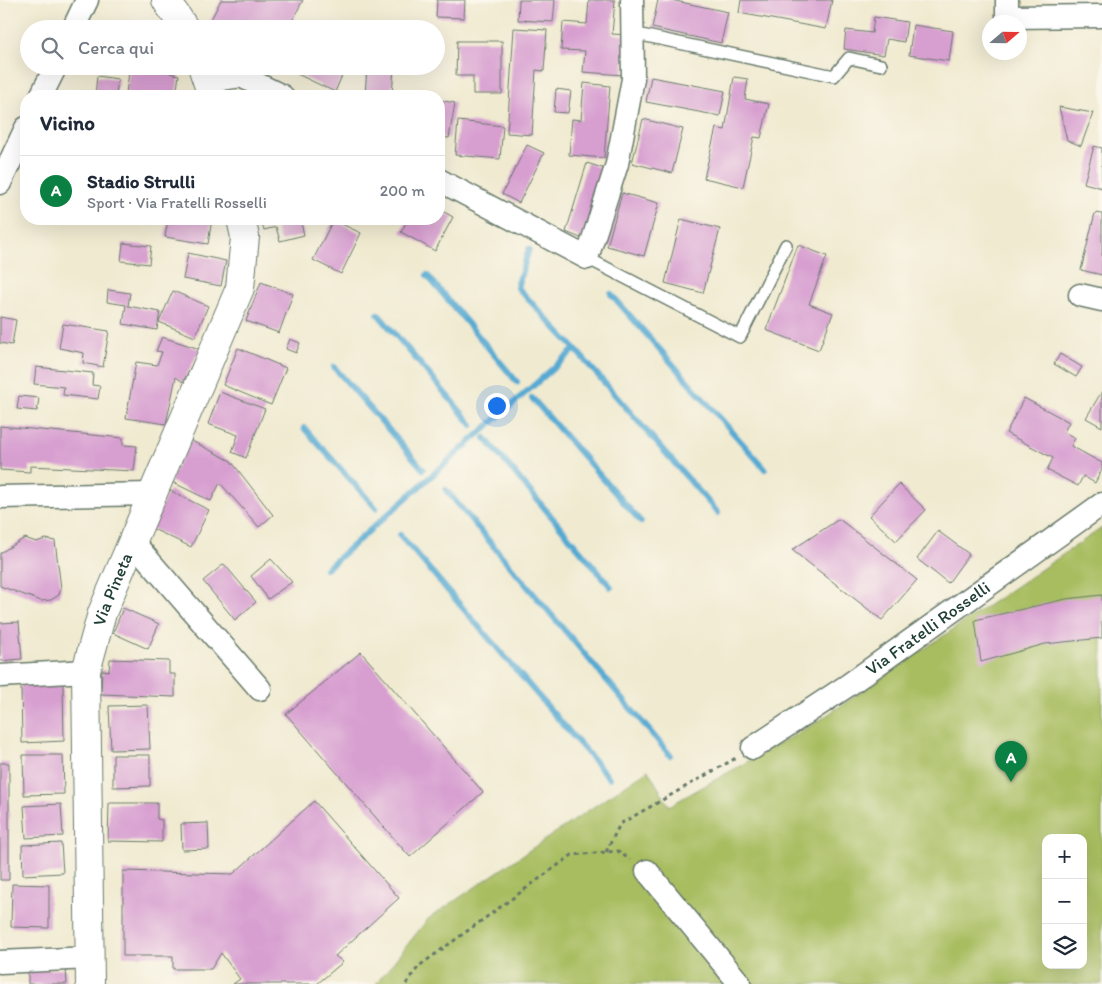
<!DOCTYPE html>
<html lang="it">
<head>
<meta charset="utf-8">
<style>
	:root { --surface:#fff; --page:#f6f6f7; --text:#1f2937; --muted:#747a83; --line:#e0e1e3; --accent:#0b8043 }
	body { margin:0; font-family:Itim,sans-serif; background:var(--page); color:var(--text) }
	.controls { position:absolute; right:15px; bottom:15px; display:grid; overflow:hidden; border-radius:10px; box-shadow:0 5px 20px #0002 }
	.controls button { width:45px; height:45px; display:grid; place-items:center; padding:0; border:0; border-bottom:1px solid var(--line); background:var(--surface); color:var(--text); font:25px sans-serif }
	.compass { position:absolute; left:982px; top:15px; width:45px; height:45px; border-radius:50%; background:var(--surface); box-shadow:0 5px 20px #0002; rotate:70deg }
	.you { position:absolute; left:496px; top:405px; width:18px; height:18px; margin:-12px; border:4px solid #fff; border-radius:50%; background:#1a73e8; box-shadow:0 0 0 8px #1a73e833 }
	.badge { display:grid; place-items:center; width:32px; height:32px; border-radius:50%; background:var(--accent); color:#fff; font-size:16px; font-weight:700 }
	.pin { position:absolute; translate:-50% -41px; filter:drop-shadow(0 1px 2px #0008) }
	.pin::after { content:''; position:absolute; top:26px; width:18px; height:15px; background:inherit; clip-path:polygon(0 0,100% 0,50% 100%) }
	.list { margin:0; padding:0; list-style:none }
	h2 { display:flex; justify-content:space-between; align-items:center; height:65px; margin:0; padding:0 20px; font-size:21px }
	h2 small { font-size:16px; font-weight:400; color:var(--muted) }
	.list li { display:grid; grid-template-columns:32px 1fr auto; gap:15px; align-items:center; box-sizing:border-box; height:70px; padding:0 20px; border-top:1px solid var(--line) }
	.list b { display:block; font-size:19px; white-space:nowrap }
	.list p { margin:0; font-size:16px; white-space:nowrap; color:var(--muted) }
	.list em { font-size:16px; font-style:normal; color:var(--muted) }
	.icon { flex:none; width:28px; height:28px; fill:none; stroke:currentColor; stroke-width:2; stroke-linecap:round; stroke-linejoin:round }
	.map { position:relative; flex:none; width:1102px; height:984px; overflow:hidden }
	.search { position:absolute; background:var(--surface); box-shadow:0 5px 20px #0002; left:20px; top:20px; width:425px; height:55px; display:flex; align-items:center; gap:12px; box-sizing:border-box; padding:0 18px; border-radius:28px; color:var(--muted); font-size:19px }
	.panel { position:absolute; background:var(--surface); box-shadow:0 5px 20px #0002; left:20px; top:90px; width:425px; height:135px; border-radius:20px }
	.map>svg:first-child { display:block }
</style>
</head>
<body>
<div class="map">
<svg width="1102" height="984" viewBox="0 0 1102 984">
	<rect width="100%" height="100%" fill="#fbf7ec"/>
	<filter id="ink" filterUnits="userSpaceOnUse"><feTurbulence type="fractalNoise" baseFrequency=".02" numOctaves="2"/><feDisplacementMap in="SourceGraphic" scale="10" xChannelSelector="R" yChannelSelector="G"/><feConvolveMatrix kernelMatrix="1 2 1 2 8 2 1 2 1" color-interpolation-filters="sRGB"/></filter>
	<filter id="wash" filterUnits="userSpaceOnUse"><feTurbulence type="fractalNoise" baseFrequency=".0096" numOctaves="4" result="noise"/><feDisplacementMap in="SourceGraphic" scale="20" xChannelSelector="R" yChannelSelector="G"/><feGaussianBlur stdDeviation="1.12" result="paint"/><feColorMatrix in="noise" values="0 0 0 0 0 0 0 0 0 0 0 0 0 0 0 0 0 1.4 0 .05"/><feComposite in="paint" operator="in"/></filter>
	<g filter="url(#wash)">
		<rect width="100%" height="100%" fill="#f0ead0"/>
		<path fill="#a8bd61" stroke="#647d4a" fill-rule="evenodd" d="M1102,528V984H376L428,919L648,770L669,806L814,724ZM1046,838H1083V965H1046Z"/>
		<g fill="none" stroke-linecap="round" stroke-linejoin="round">
			<path stroke="#56aad2" stroke-width="6" d="M529,249L517,287L575,349L718,513
				M427,275L517,382
				M611,294L765,469
				M378,314L472,425
				M334,367L423,469
				M532,398L641,522
				M304,428L376,508
				M485,438L611,587
				M446,490L670,755
				M400,535L609,778
				M326,569L575,349"/>
		</g>
		<g id="blocks">
			<path fill="#d79ed0" d="M221,0H303L288,29H216L208,25Z
				M437,0H465L464,18L436,17Z
				M519,0H555L553,22L518,20Z
				M589,0H615L612,34L627,35L623,75L583,72L585,51L561,50L563,22L587,24Z
				M658,0H671L728,12L721,43L652,28Z
				M741,0H832L826,29L739,13Z
				M874,17L907,22L904,42L887,39L884,55L844,49L846,30L872,33Z
				M913,25L953,31L949,61L909,55Z
				M514,28L547,30L544,71L536,70L532,135L507,133Z
				M457,41H502V94H473V76H456Z
				M130,66H171L170,73L179,75L176,96L126,93Z
				M296,66H346L335,92L293,72Z
				M367,66H394L392,96H365Z
				M97,76L118,79L116,96H95Z
				M651,77L725,91L720,116L646,102Z
				M734,77L748,79L745,99L769,104L761,138L754,137L743,187L704,178L716,128L725,130Z
				M584,83L610,86L604,158L569,155L572,119L581,120Z
				M556,89L571,91L568,113L554,112Z
				M439,100L455,103L449,138L439,137Z
				M1059,107L1093,113L1081,146L1067,140Z
				M643,119L683,129L672,173L632,163Z
				M458,121L503,126L500,159L455,155Z
				M527,145L544,153L519,203L502,194Z
				M1094,146L1102,148V188L1084,183Z
				M587,163L605,169L583,239L566,232Z
				M622,193L659,203L644,256L607,246Z
				M439,209L453,217L435,251L401,232L408,219H439Z
				M1095,213L1102,214V275L1081,270Z
				M168,219H212L208,244L165,237Z
				M261,219H300L304,235L280,241L276,227L264,230Z
				M681,219L720,229L703,293L665,283Z
				M333,220L361,233L341,274L313,260Z
				M123,243L151,246L149,264L121,261Z
				M798,245L827,256L809,304L833,313L819,350L766,330Z
				M188,253L226,261L221,286L183,279Z
				M261,282L293,294L279,333L246,321Z
				M108,290L130,293L128,306L160,312L157,330L123,324L126,305L107,302Z
				M173,291L208,306L195,337L159,322Z
				M0,317L16,320L12,345L0,343Z
				M63,324L109,331L103,367L83,363L84,353L59,348Z
				M162,337L200,349L183,382L176,377L166,424L126,418L136,362L157,365L162,352L156,351Z
				M290,339L300,343L296,353L286,349Z
				M238,348L286,368L271,405L223,385Z
				M1060,354L1082,367L1076,377L1054,364Z
				M36,367L93,373L92,385L100,386L98,399L63,395L64,387L34,384Z
				M1102,391V427L1086,418Z
				M220,392L265,409L246,458L232,452L238,435L208,424Z
				M19,396L39,398L37,411L17,409Z
				M1024,398L1069,422L1064,432L1075,438L1071,446L1102,463V469L1095,483L1083,476L1078,486L1047,470L1053,458L1006,433Z
				M0,426L123,438V445L137,446L134,471L30,466V472L0,470Z
				M190,440L231,461L273,515L259,527L220,483L211,501L170,481Z
				M899,484L926,510L896,541L869,516Z
				M169,490L209,510L191,547L151,528Z
				M839,519L917,580L882,620L792,550Z
				M938,531L969,554L948,583L917,559Z
				M25,538L36,542L46,539L55,541L61,588L59,595L51,600L41,601L0,586V553Z
				M271,559L292,582L268,599L251,576Z
				M224,564L256,602L235,620L203,581Z
				M1102,595V638L1045,644L981,662L975,620L1066,599Z
				M123,608L159,624L148,649L113,633Z
				M19,622L22,659L0,661V623Z
				M361,652L483,792L410,857L286,714Z
				M110,659L169,661V674H175V697L101,694L102,670L109,671Z
				M63,684L64,741L22,743L21,685Z
				M148,705L150,749L111,750L109,706Z
				M23,755H63L64,794L24,795Z
				M113,755H150V786L113,787Z
				M0,763H9V880H0Z
				M314,801L399,898L335,956L343,962L317,984H233L240,979L221,953L211,969H173V956H123V871L233,874Z
				M109,803H157V819L162,820V842L108,841Z
				M61,804L63,836L26,838L24,806Z
				M208,823L209,849L182,850L181,824Z
				M61,843L63,873L23,875L22,845Z
				M12,884L49,885V928L11,927Z
				M66,969L67,984H28V970Z"/>
		</g>
	</g>
	<g filter="url(#ink)">
		<use href="#blocks" fill-opacity="0" stroke="#687a6b" stroke-width="1"/>
		<g fill="none" stroke-linecap="round" stroke-linejoin="round">
			<defs>
				<path id="lane" d="M632,33L834,76L849,58L881,65
					M587,258L740,337L786,245"/>
				<g id="street">
					<path d="M1007,0V17L1102,16"/>
					<path d="M73,29L87,0"/>
					<path d="M208,81L241,76L282,96"/>
					<path d="M41,96L56,66"/>
					<path d="M439,180L587,258L617,164L633,79L632,0"/>
					<path d="M0,183L26,128"/>
					<path d="M1080,295L1102,300"/>
					<path d="M0,497L151,494"/>
					<path d="M132,541L260,689"/>
					<path d="M0,676L86,671"/>
					<path id="s1" d="M753,748L847,686L1102,504"/>
					<path d="M647,871L740,984"/>
					<path d="M0,962L91,958"/>
				</g>
				<g id="secondary">
					<path d="M166,0L185,29"/>
					<path d="M202,66L212,96"/>
					<path id="s2" d="M90,984L86,671L102,613L240,288L245,237L241,219"/>
				</g>
			</defs>
			<use href="#lane" stroke="#687a6b" stroke-width="14"/>
			<use href="#street" stroke="#687a6b" stroke-width="25"/>
			<use href="#secondary" stroke="#687a6b" stroke-width="30"/>
			<path stroke="#687a6b" stroke-width="3" stroke-dasharray="4 4" stroke-linecap="butt" d="M606,852L620,824L736,758
				M406,984L419,966L572,855L618,851L630,860"/>
			<use href="#lane" stroke="#fff" stroke-width="11"/>
			<use href="#street" stroke="#fff" stroke-width="22"/>
			<use href="#secondary" stroke="#fff" stroke-width="28"/>
		</g>
	</g>
	<g text-anchor="middle" dominant-baseline="central" stroke-width="4.5" stroke-linejoin="round" paint-order="stroke">
		<g font-size="18" fill="#1f3d34" stroke="#fbf7ec">
			<text stroke="none"><textPath href="#s2" startOffset="399">Via Pineta</textPath></text>
			<text stroke="none"><textPath href="#s1" startOffset="212">Via Fratelli Rosselli</textPath></text>
		</g>
	</g>
</svg>
<div class="controls">
<button>+</button>
<button>−</button>
<button><svg class="icon" aria-label="layers" viewBox="0 0 24 24"><path d="M12 4l9 5-9 5-9-5zM3 14l9 5 9-5"/></svg></button>
</div>
<svg class="compass" viewBox="-18 -18 36 36"><path d="M0-13l5 13h-10z" fill="#e53935"/><path d="M0 13l5-13h-10z" fill="#747a83"/></svg>
<div class="you"></div>
<div class="pin badge" style="left:1011px;top:782px">A</div>
<div class="search"><svg class="icon" aria-label="search" viewBox="0 0 24 24"><circle cx="10" cy="10" r="6"/><path d="M15 15l6 6"/></svg>Cerca qui</div>
<section class="panel">
<h2>Vicino<small></small></h2>
<ul class="list">
<li><span class="badge">A</span><div><b>Stadio Strulli</b><p>Sport · Via Fratelli Rosselli</p></div><em>200 m</em></li>
</ul>
</section>
</div>
</body>
</html>
